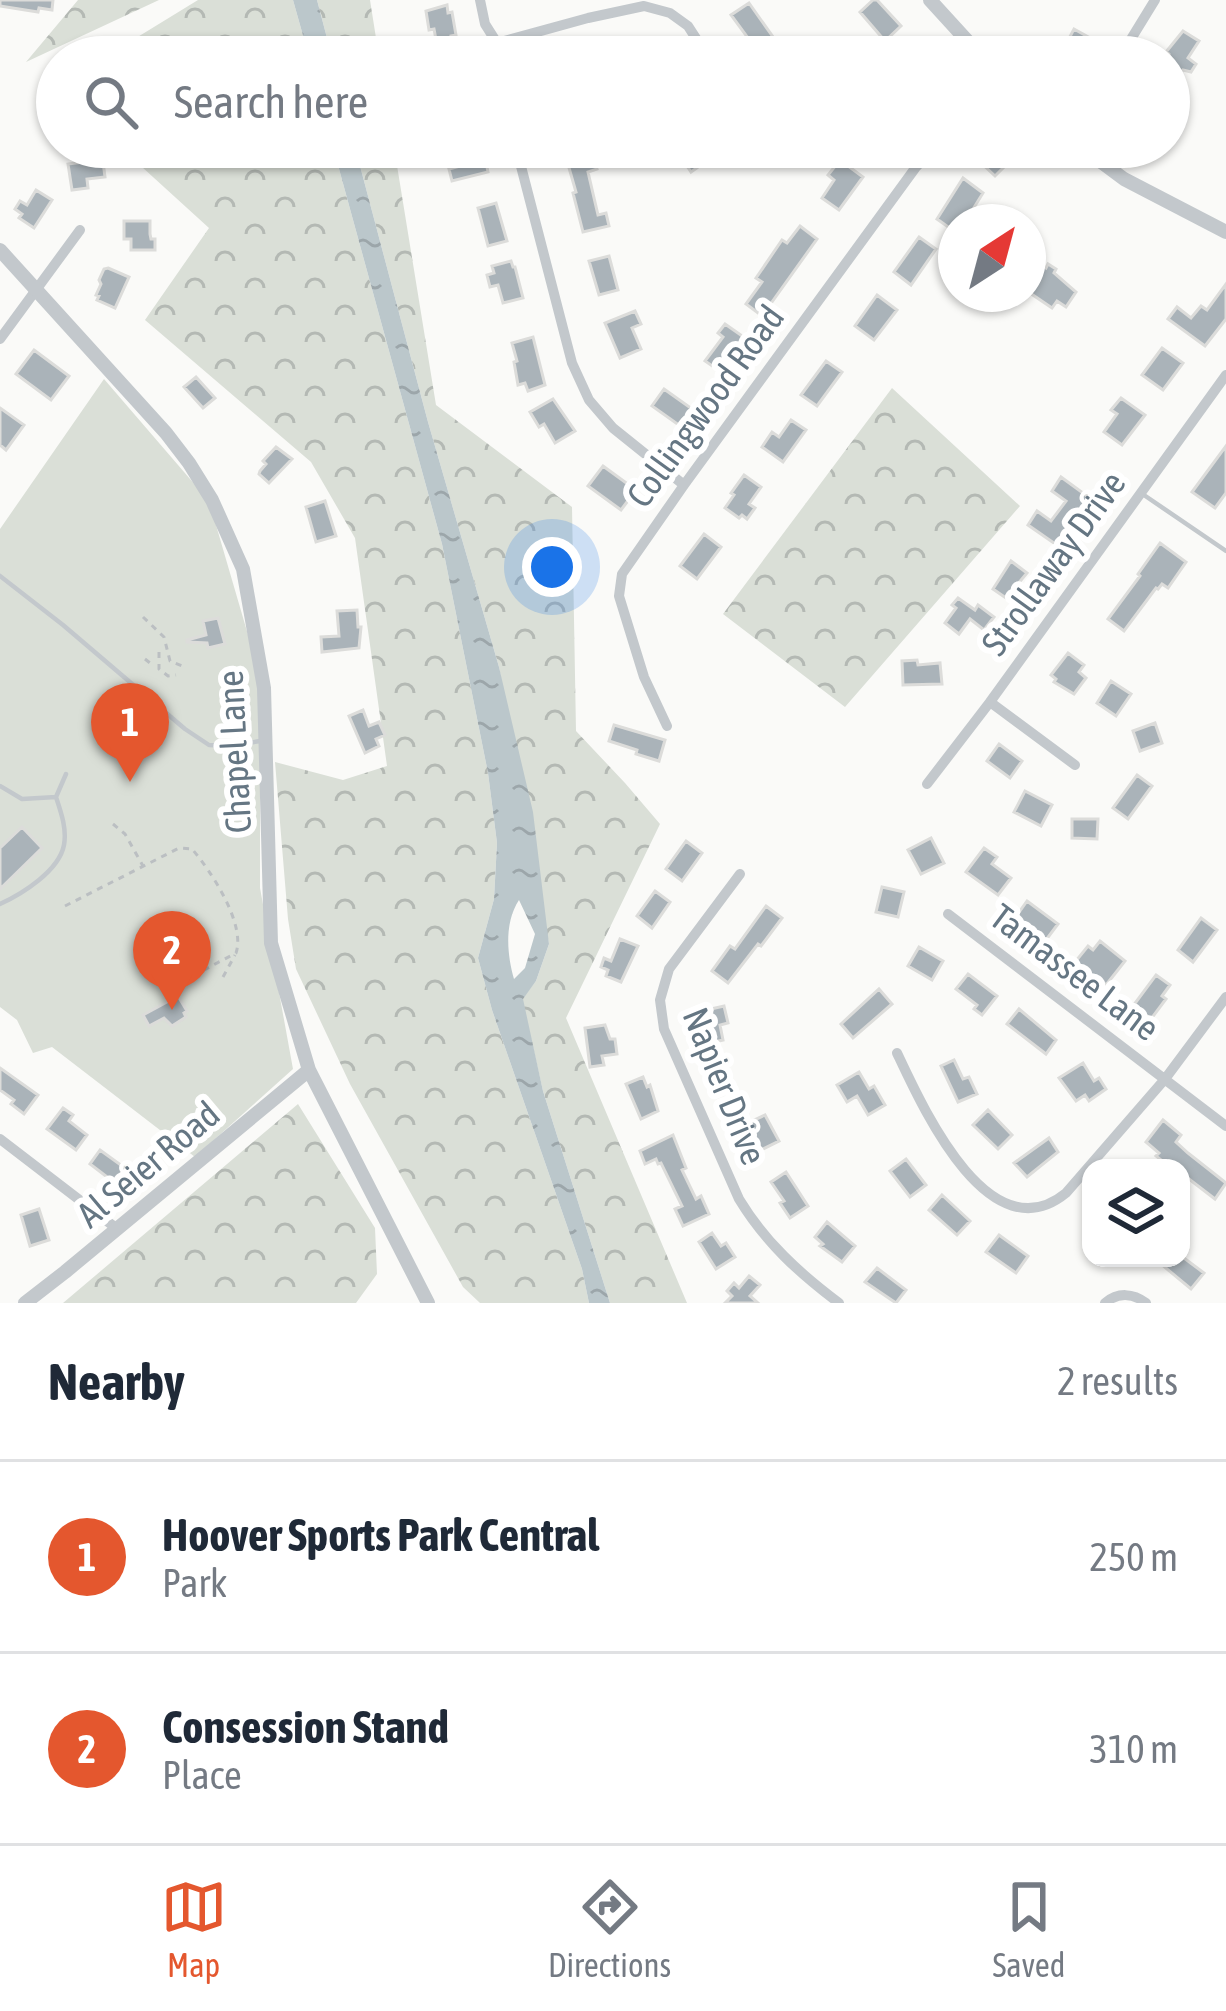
<!DOCTYPE html>
<html lang="en">
<head>
<meta charset="utf-8">
<style>
	:root { --surface:#fff; --page:#f2f2f3; --text:#1f2937; --muted:#747a83; --line:#e0e1e3; --accent:#e4572e }
	body { margin:0; font-family:"Asap Condensed",sans-serif; background:var(--page); color:var(--text) }
	.controls { position:absolute; right:36px; bottom:36px; display:grid; overflow:hidden; border-radius:24px; box-shadow:0 3px 9px #0004 }
	.controls button { width:108px; height:108px; display:grid; place-items:center; padding:0; border:0; border-bottom:3px solid var(--line); background:var(--surface); color:var(--text); font:60px sans-serif }
	.compass { position:absolute; left:938px; top:204px; width:108px; height:108px; border-radius:50%; background:var(--surface); box-shadow:0 3px 9px #0004; rotate:36deg }
	.you { position:absolute; left:552px; top:567px; width:42px; height:42px; margin:-30px; border:9px solid #fff; border-radius:50%; background:#1a73e8; box-shadow:0 0 0 18px #1a73e833 }
	.badge { display:grid; place-items:center; width:78px; height:78px; border-radius:50%; background:var(--accent); color:#fff; font-size:39px; font-weight:700 }
	.pin { position:absolute; translate:-50% -99px; filter:drop-shadow(0 3px 6px #0008) }
	.pin::after { content:''; position:absolute; top:63px; width:42px; height:36px; background:inherit; clip-path:polygon(0 0,100% 0,50% 100%) }
	.list { margin:0; padding:0; list-style:none }
	h2 { display:flex; justify-content:space-between; align-items:center; height:156px; margin:0; padding:0 48px; font-size:51px }
	h2 small { font-size:39px; font-weight:400; color:var(--muted) }
	.list li { display:grid; grid-template-columns:78px 1fr auto; gap:36px; align-items:center; box-sizing:border-box; height:192px; padding:0 48px; border-top:3px solid var(--line) }
	.list b { display:block; font-size:45px; white-space:nowrap }
	.list p { margin:0; font-size:39px; white-space:nowrap; color:var(--muted) }
	.list em { font-size:39px; font-style:normal; color:var(--muted) }
	.icon { flex:none; width:66px; height:66px; fill:none; stroke:currentColor; stroke-width:2; stroke-linecap:round; stroke-linejoin:round }
	.map { position:relative; flex:none; width:1226px; height:1303px; overflow:hidden }
	.search { position:absolute; background:var(--surface); box-shadow:0 3px 9px #0004; left:36px; right:36px; top:36px; height:132px; display:flex; align-items:center; gap:30px; box-sizing:border-box; padding:0 42px; border-radius:66px; color:var(--muted); font-size:45px }
	.sheet { height:540px; background:var(--surface) }
	nav { display:flex; justify-content:space-around; align-items:center; box-sizing:border-box; height:168px; border-top:3px solid var(--line); background:var(--surface); font-size:33px; color:var(--muted) }
	nav a { display:grid; justify-items:center; gap:6px }
	nav .on { color:var(--accent) }
	.map>svg:first-child { display:block }
</style>
</head>
<body>
<div class="map">
<svg width="1226" height="1303" viewBox="0 0 1226 1303">
	<defs>
		<pattern id="forest-crowns" width="20" height="18" patternUnits="userSpaceOnUse" patternTransform="scale(3)"><rect width="20" height="18" fill="#dadfd7"/><path d="M2 6a3 3 0 1 1 6 0M12 15a3 3 0 1 1 6 0" fill="none" stroke="#b4b9b4"/></pattern>
		<pattern id="water-ripples" width="26" height="14" patternUnits="userSpaceOnUse" patternTransform="scale(3)"><rect width="26" height="14" fill="#bbc7cb"/><path d="M2 4q2-2 4 0t4 0M15 11q2-2 4 0t4 0" fill="none" stroke="#9ca6aa"/></pattern>
	</defs>
	<rect width="100%" height="100%" fill="#fafaf8"/>
	<path fill="url(#forest-crowns)" d="M78,0H159L26,62Z
		M198,0H293L309,57H105Z
		M317,0H370L379,57H332Z
		M120,147H333L442,544L488,773L497,843L494,899L478,958L492,1010L582,1269L589,1303H480L463,1287L350,1084L296,969L288,919L275,762L343,780L387,766L355,538L311,462L145,320L209,228Z
		M355,147H394L436,405L572,507L576,731L625,783L660,824L566,1018L687,1303H610L543,1091L522,999L536,981L549,944L499,667L428,422Z
		M892,388L1020,506L845,707L723,614Z
		M298,1104L375,1228L377,1274L356,1303H63Z"/>
	<path fill="#dadfd7" d="M104,379L209,501L260,676V888L293,1069L195,1157L52,1047L33,1053L17,1020L0,1007V529Z"/>
	<path fill="url(#water-ripples)" fill-rule="evenodd" d="M293,0H317L332,57H309Z
		M333,147H355L428,422L499,667L533,812L549,944L536,981L523,999L543,1091L610,1303H589L582,1269L492,1010L478,958L494,899L497,843L488,773L442,544ZM519,900L535,934L525,968L514,979C507,954 504,923 519,900Z"/>
	<path fill="#aab3b9" stroke="#dcdcda" stroke-width="3" d="M0,0H53L52,10L39,8L38,12L0,6Z
		M873,0H877L901,26L885,41L860,12Z
		M749,3L773,37L756,49L731,15Z
		M447,5L448,13L452,12L456,35L451,36L452,43L437,45L434,29L429,30L426,11Z
		M1074,29L1090,38L1082,57H1046L1054,42L1064,48Z
		M1183,31L1199,41L1188,58L1196,64L1191,72L1183,70L1179,76L1169,70V54L1166,52Z
		M464,147H483L488,172L452,181L449,169L468,164Z
		M563,147H590L597,169L588,172L598,215L606,213L609,226L583,232L573,193L576,192Z
		M665,147H699L708,160L691,172L682,158L676,162Z
		M990,147H1017L1000,163L1004,167L995,176L977,159Z
		M102,154L105,177L87,179L88,188L72,190L68,164L92,161L91,156Z
		M840,160L863,177L839,210L822,198L834,180L828,175Z
		M963,178L983,193L965,222H956L951,229L937,219Z
		M36,190L52,200L34,228L19,218L22,214L15,209L20,201L27,205Z
		M496,203L507,241L488,246L478,208Z
		M124,221H150V234L151,239H155V250H131V239H124Z
		M800,226L817,239L762,316L746,304L762,282L756,278L782,240L787,243Z
		M919,237L936,249L911,285L894,272Z
		M1028,255L1046,268L1048,264L1056,269L1054,273L1076,292L1066,307L1057,301L1052,308L1030,293L1035,286L1028,282Z
		M609,256L618,290L599,295L589,261Z
		M511,261L513,267H515L523,298L503,303L498,285L490,287L487,275L494,273L492,266Z
		M108,268L129,277L115,308L97,300L99,296L96,295L101,284L99,280L104,269Z
		M1226,284V319L1205,346L1168,319L1177,307L1191,318L1201,306L1207,310Z
		M877,295L897,310L874,340L855,326Z
		M635,311L641,324L632,328L641,349L620,358L605,323Z
		M725,324L748,340L724,374L705,361L723,337L718,333Z
		M533,337L545,385L528,391L525,383L518,385L514,362L517,361L512,343Z
		M1162,348L1183,363L1163,390L1142,375Z
		M34,350L69,376L51,400L16,374Z
		M826,361L842,372L817,406L801,395Z
		M196,377L215,398L203,408L184,387Z
		M664,389L695,411L683,428L652,406Z
		M1121,398L1145,415L1122,445L1104,432L1117,414L1111,410Z
		M553,399L575,431L555,443L544,424L539,427L530,412Z
		M0,408L24,425L6,450L0,445Z
		M791,420L806,430L783,462L762,447L772,432L779,437Z
		M1226,446V493L1215,508L1192,492Z
		M276,447L292,459L269,483L259,474L260,471L266,464L263,461Z
		M603,466L636,490L621,510L588,486Z
		M744,475L761,487L749,504L755,508L747,519L742,515L739,518L725,508L734,495L731,493Z
		M1061,477L1094,501L1061,548L1028,525L1037,511L1051,521L1066,501L1052,491Z
		M325,501L336,536L316,542L306,507Z
		M704,534L721,547L697,579L680,566Z
		M1160,543L1186,562L1168,588L1162,584L1158,589L1156,588L1124,631L1108,619L1140,576L1138,574Z
		M1011,561L1027,573L1006,598L993,589Z
		M958,598L975,610L978,605L994,617L984,630L970,619L959,634L945,623L956,608L952,605Z
		M357,610L358,627H361L359,648L322,652L321,637L339,636L337,611Z
		M218,618L225,644L208,648L207,643L187,642V640L206,635L203,621Z
		M1068,653L1084,665L1079,672L1086,678L1074,694L1054,682L1056,679L1051,675Z
		M917,660L918,665L940,663L942,684L903,685L902,661Z
		M1111,681L1131,694L1116,716L1097,703Z
		M363,710L369,726L379,722L385,735L376,739L379,746L365,753L349,716Z
		M1155,723L1162,743L1140,751L1133,731Z
		M614,725L665,740L659,761L636,754L637,750L609,741Z
		M999,744L1022,761L1010,778L987,761Z
		M1137,775L1152,786L1128,819L1113,808Z
		M1025,791L1052,805L1041,826L1014,812Z
		M1072,819H1098L1097,839L1072,838Z
		M22,827L42,848L0,889V848Z
		M931,838L944,863L921,874L908,850Z
		M686,841L702,853L682,881L666,869Z
		M984,848L997,857L992,864L1011,878L998,895L966,872Z
		M882,887L904,892L898,917L876,912Z
		M655,891L670,902L652,928L637,916Z
		M1027,901L1058,924L1046,940L1015,918Z
		M766,906L782,918L761,946L758,944L728,983L712,971L730,946L735,949Z
		M1201,918L1217,930L1193,962L1178,950Z
		M620,939L638,946L621,982L606,976L608,970L601,967L604,958L611,961Z
		M1100,941L1125,961L1106,985L1100,980L1098,982L1075,962L1088,946L1093,950Z
		M919,947L943,961L932,980L908,966Z
		M968,974L997,996L982,1015L974,1009L977,1005L956,989Z
		M1156,975L1170,985L1162,996L1166,999L1151,1019L1133,1006Z
		M879,989L892,1004L853,1038L841,1024Z
		M178,996L187,1011L184,1013L186,1017L172,1026L164,1018L149,1026L143,1015Z
		M724,1006L728,1023L720,1025L723,1040L705,1044L698,1012Z
		M1019,1009L1056,1040L1046,1054L1007,1024Z
		M605,1025L610,1039H615L617,1054L602,1056L604,1065L590,1067L585,1028Z
		M954,1060L963,1079L969,1077L977,1094L958,1102L941,1066Z
		M1083,1063L1094,1081L1099,1078L1106,1089L1089,1101L1085,1095L1076,1101L1059,1078Z
		M0,1068L38,1095L24,1114L11,1104L14,1100L0,1090Z
		M859,1072L869,1089L874,1086L885,1105L868,1115L857,1096L847,1102L837,1085Z
		M643,1077L647,1087L650,1085L658,1111L641,1119L626,1084Z
		M63,1108L73,1115L69,1121L87,1135L76,1150L47,1129Z
		M988,1110L1012,1135L998,1149L973,1125Z
		M765,1115L779,1141L761,1150L748,1123Z
		M1163,1120L1181,1135L1176,1142L1188,1153L1226,1183L1215,1199L1185,1176L1181,1168L1169,1161L1166,1164L1156,1156L1159,1153L1146,1142Z
		M673,1135L686,1168L682,1170L696,1199L701,1196L709,1214L683,1226L675,1209L682,1206L661,1163L658,1164L656,1159L645,1164L640,1151Z
		M1049,1138L1058,1152L1027,1177L1014,1163Z
		M100,1150L125,1168L115,1183L90,1164Z
		M906,1159L926,1185L910,1197L890,1171Z
		M786,1172L808,1206L790,1218L780,1203L784,1201L771,1182Z
		M942,1195L970,1221L957,1235L929,1210Z
		M39,1209L49,1240L30,1246L21,1215Z
		M827,1222L855,1246L842,1262L820,1246L823,1244L815,1237Z
		M712,1233L721,1246L726,1243L735,1257L716,1269L699,1242Z
		M999,1235L1028,1256L1016,1273L986,1252Z
		M1165,1258H1184L1204,1273L1191,1289L1161,1264Z
		M877,1268L906,1290L896,1303L865,1282Z
		M749,1276L760,1285L750,1296L758,1303H725L732,1296L727,1291L734,1283L739,1288Z"/>
	<g fill="none" stroke-linecap="round" stroke-linejoin="round">
		<path stroke="#bbbfc2" stroke-width="3" stroke-dasharray="6 6" stroke-linecap="butt" d="M143,617L164,637L170,661L182,666
			M159,652V669L168,676L176,675
			M145,659L150,663
			M113,824L125,834L143,866
			M65,906L179,848L192,849C211,871 246,924 236,953L168,989
			M223,977L235,955"/>
		<path stroke="#c3c8cc" stroke-width="4.5" d="M1141,493L1226,551
			M0,576L63,625L185,729L209,745L230,746L260,741
			M0,786L22,799L56,797C61,812 67,829 64,845C59,871 22,894 0,904
			M56,797L66,774"/>
		<path stroke="#c3c8cc" stroke-width="10" d="M480,0L485,24L497,43L496,57
			M497,43L588,18L644,6L670,13L688,26L708,57
			M1120,57L1155,0
			M516,147L572,363L589,400L613,428L684,485
			M0,339L80,230
			M990,702L1075,765
			M667,726L644,677L619,596L622,574L684,485L916,167L935,147
			M927,784L990,702L1226,375
			M740,874L669,969L660,1000L664,1029L739,1199C765,1242 799,1273 839,1303
			M948,914L1226,1126
			M897,1053C922,1106 989,1256 1066,1193L1165,1079L1226,997
			M0,1139L116,1228
			M1105,1303C1118,1292 1133,1293 1146,1303"/>
		<path stroke="#c3c8cc" stroke-width="14" d="M930,0L982,57
			M1081,147L1124,179L1226,232
			M0,250L166,433L189,463L212,500L243,569L264,688L271,943L283,983L309,1070L428,1303
			M25,1303L65,1272L309,1070"/>
	</g>
	<g text-anchor="middle" dominant-baseline="central" stroke-width="12" stroke-linejoin="round" paint-order="stroke">
		<g font-size="36" fill="#657683" stroke="#fff">
			<text transform="translate(705 406) rotate(-54)">Collingwood Road</text>
			<text transform="translate(1053 563) rotate(-54)">Strollaway Drive</text>
			<text transform="translate(234 752) rotate(-93)">Chapel Lane</text>
			<text transform="translate(1075 972) rotate(37)">Tamassee Lane</text>
			<text transform="translate(725 1086) rotate(68)">Napier Drive</text>
			<text transform="translate(148 1164) rotate(-40)">Al Seier Road</text>
		</g>
	</g>
</svg>
<div class="controls">
<button><svg class="icon" aria-label="layers" viewBox="0 0 24 24"><path d="M12 4l9 5-9 5-9-5zM3 14l9 5 9-5"/></svg></button>
</div>
<svg class="compass" viewBox="-18 -18 36 36"><path d="M0-13l5 13h-10z" fill="#e53935"/><path d="M0 13l5-13h-10z" fill="#747a83"/></svg>
<div class="you"></div>
<div class="pin badge" style="left:130px;top:782px">1</div>
<div class="pin badge" style="left:172px;top:1010px">2</div>
<div class="search"><svg class="icon" aria-label="search" viewBox="0 0 24 24"><circle cx="10" cy="10" r="6"/><path d="M15 15l6 6"/></svg>Search here</div>
</div>
<section class="sheet">
<h2>Nearby<small>2 results</small></h2>
<ul class="list">
<li><span class="badge">1</span><div><b>Hoover Sports Park Central</b><p>Park</p></div><em>250 m</em></li>
<li><span class="badge">2</span><div><b>Consession Stand</b><p>Place</p></div><em>310 m</em></li>
</ul>
</section>
<nav>
<a class="on"><svg class="icon" aria-label="map" viewBox="0 0 24 24"><path d="M3 6l6-2 6 2 6-2v14l-6 2-6-2-6 2zM9 4v14M15 6v14"/></svg>Map</a>
<a><svg class="icon" aria-label="directions" viewBox="0 0 24 24"><path d="M12 3l9 9-9 9-9-9zM9 14v-3h6M13 9l2 2-2 2"/></svg>Directions</a>
<a><svg class="icon" aria-label="saved" viewBox="0 0 24 24"><path d="M7 4h10v16l-5-4-5 4z"/></svg>Saved</a>
</nav>
</body>
</html>
